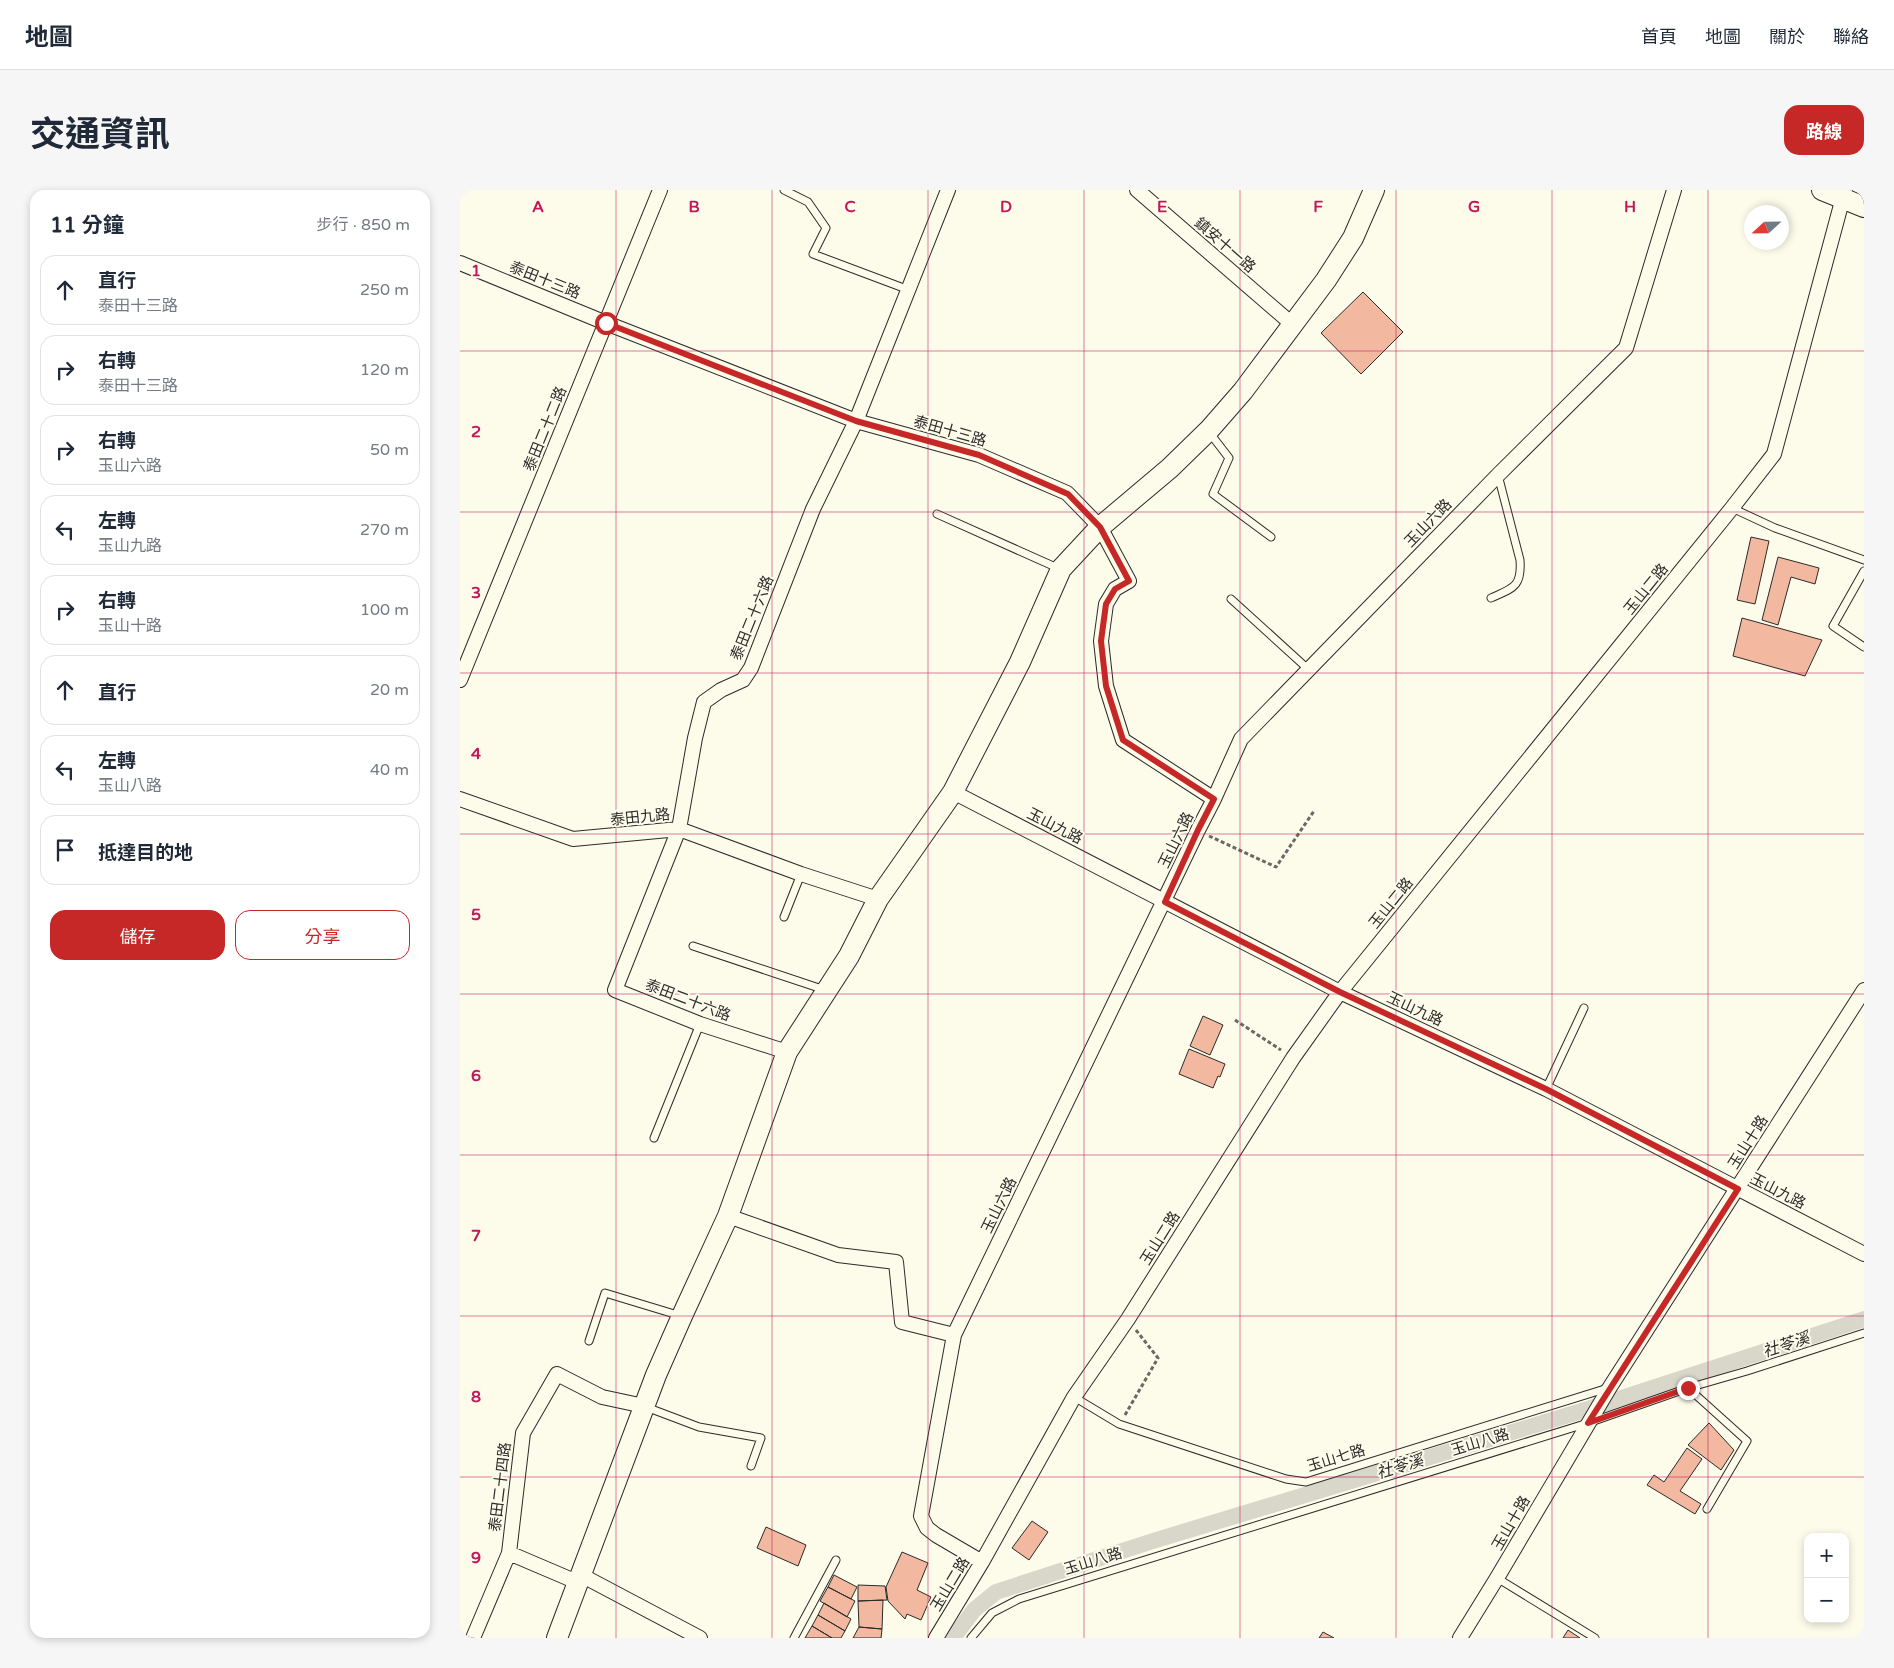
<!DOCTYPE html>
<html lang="zh-TW">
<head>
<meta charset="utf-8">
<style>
	:root { --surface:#fff; --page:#f6f6f7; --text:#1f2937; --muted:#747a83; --line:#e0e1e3; --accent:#c62828 }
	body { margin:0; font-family:"Varela Round","Noto Sans TC",sans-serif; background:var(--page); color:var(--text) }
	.controls { position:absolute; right:15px; bottom:15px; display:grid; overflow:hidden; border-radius:10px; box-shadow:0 2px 8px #0003 }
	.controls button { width:45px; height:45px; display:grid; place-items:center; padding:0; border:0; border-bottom:1px solid var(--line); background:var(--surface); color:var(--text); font:25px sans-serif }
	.compass { position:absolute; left:1284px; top:15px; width:45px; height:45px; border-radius:50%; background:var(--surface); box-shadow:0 2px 8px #0003; rotate:248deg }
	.stop { position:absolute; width:15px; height:15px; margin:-11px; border:4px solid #c62828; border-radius:50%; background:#fff }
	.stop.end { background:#c62828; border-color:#fff; box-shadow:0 1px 5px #0008 }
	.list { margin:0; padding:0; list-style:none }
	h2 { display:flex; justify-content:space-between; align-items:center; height:65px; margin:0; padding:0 20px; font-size:21px }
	h2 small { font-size:16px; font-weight:400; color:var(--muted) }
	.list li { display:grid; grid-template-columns:32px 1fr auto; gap:15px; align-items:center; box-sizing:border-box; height:70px; margin:0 10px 10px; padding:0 10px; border:1px solid var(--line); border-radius:15px }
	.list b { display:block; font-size:19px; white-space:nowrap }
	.list p { margin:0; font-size:16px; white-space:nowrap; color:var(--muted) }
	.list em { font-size:16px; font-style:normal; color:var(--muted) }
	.actions { display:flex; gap:10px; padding:15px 20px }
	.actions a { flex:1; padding:11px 0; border:1px solid var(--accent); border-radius:15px; text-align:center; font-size:18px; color:var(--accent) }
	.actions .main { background:var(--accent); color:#fff }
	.icon { flex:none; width:28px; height:28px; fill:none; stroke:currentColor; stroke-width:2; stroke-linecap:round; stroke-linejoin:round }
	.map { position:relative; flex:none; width:1404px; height:1448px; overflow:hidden; border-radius:15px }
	header { display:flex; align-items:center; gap:30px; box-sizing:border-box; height:70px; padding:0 25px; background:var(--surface); border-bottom:1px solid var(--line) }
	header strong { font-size:24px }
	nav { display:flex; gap:28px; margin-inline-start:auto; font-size:18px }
	.intro { display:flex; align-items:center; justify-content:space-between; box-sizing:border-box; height:120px; padding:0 30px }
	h1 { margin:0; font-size:35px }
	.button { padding:12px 22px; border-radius:15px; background:var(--accent); color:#fff; font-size:18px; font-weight:700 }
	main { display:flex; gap:30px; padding:0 30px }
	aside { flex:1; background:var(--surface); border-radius:15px; box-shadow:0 2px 8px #0003 }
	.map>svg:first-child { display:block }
</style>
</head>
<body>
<header>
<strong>地圖</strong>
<nav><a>首頁</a><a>地圖</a><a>關於</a><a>聯絡</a></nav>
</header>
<div class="intro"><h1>交通資訊</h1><a class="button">路線</a></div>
<main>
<aside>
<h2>11 分鐘<small>步行 · 850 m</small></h2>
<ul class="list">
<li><svg class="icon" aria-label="ahead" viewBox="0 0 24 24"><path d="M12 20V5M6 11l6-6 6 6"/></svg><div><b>直行</b><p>泰田十三路</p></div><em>250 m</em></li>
<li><svg class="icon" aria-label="right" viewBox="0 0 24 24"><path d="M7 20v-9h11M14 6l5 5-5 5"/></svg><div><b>右轉</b><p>泰田十三路</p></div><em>120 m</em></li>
<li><svg class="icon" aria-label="right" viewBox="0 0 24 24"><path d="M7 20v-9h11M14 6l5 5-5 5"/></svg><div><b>右轉</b><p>玉山六路</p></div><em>50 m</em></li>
<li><svg class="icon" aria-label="left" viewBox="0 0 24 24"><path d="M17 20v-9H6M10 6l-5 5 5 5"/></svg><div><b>左轉</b><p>玉山九路</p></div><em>270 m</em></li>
<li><svg class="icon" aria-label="right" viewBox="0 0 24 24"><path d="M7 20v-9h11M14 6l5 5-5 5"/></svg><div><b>右轉</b><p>玉山十路</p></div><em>100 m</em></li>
<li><svg class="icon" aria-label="ahead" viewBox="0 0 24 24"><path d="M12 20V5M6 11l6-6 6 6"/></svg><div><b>直行</b></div><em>20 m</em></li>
<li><svg class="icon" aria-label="left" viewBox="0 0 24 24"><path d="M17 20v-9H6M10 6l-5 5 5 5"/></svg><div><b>左轉</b><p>玉山八路</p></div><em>40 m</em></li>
<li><svg class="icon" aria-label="arrive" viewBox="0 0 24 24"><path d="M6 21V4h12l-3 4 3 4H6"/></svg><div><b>抵達目的地</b></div></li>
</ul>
<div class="actions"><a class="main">儲存</a><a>分享</a></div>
</aside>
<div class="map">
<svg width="1404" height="1448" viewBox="0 0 1404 1448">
	<rect width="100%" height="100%" fill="#fdfbea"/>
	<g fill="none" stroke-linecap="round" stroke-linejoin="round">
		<path stroke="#d8d7c9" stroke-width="16" d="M493,1448L514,1420L536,1402L693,1351L1125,1220L1404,1129"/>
	</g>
	<path fill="#f2b8a0" stroke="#2b2b2b" d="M903,102L943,142L901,184L861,143Z
		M1291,347L1309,351L1295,414L1277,410Z
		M1318,367L1359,378L1355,394L1331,387L1318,435L1302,430Z
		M1282,428L1362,450L1345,486L1273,466Z
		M743,826L763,835L750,865L730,856Z
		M729,859L765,874L760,887L758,886L753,898L719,884Z
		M1249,1233L1274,1260L1261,1280L1228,1255Z
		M1227,1258L1242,1269L1220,1301L1241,1314L1235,1324L1187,1295L1194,1285L1204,1292Z
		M572,1331L588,1342L569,1370L552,1358Z
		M306,1337L346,1355L338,1376L297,1358Z
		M442,1362L468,1373L457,1400L471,1407L461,1430L447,1424L445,1429L428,1411L426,1397Z
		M374,1385L397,1397L391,1409L368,1397Z
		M398,1395L425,1396L427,1410L398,1411Z
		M368,1397L395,1411L387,1427L360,1411Z
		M423,1410L422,1439L399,1437L398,1411Z
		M364,1413L391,1429L385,1441L358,1425Z
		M358,1425L385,1441L381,1448H372L352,1436Z
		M352,1436L372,1448H345Z
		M399,1437L422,1439L421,1448H393Z
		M1108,1440L1120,1448H1103Z
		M863,1442L874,1448H859Z"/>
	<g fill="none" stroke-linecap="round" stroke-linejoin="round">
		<defs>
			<path id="lane" d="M324,0L348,12L366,38L353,64L449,100
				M749,242L769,268L753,304L811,347
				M1272,318L1315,338L1404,370
				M477,324L600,379
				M1404,381L1373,436L1404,457
				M1031,408C1053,398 1062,397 1060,370L1038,285
				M771,409L848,479
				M324,727L341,684
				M233,756L365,800
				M1086,899L1124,818
				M194,948L240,834
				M129,1151L145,1103L221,1126
				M1228,1198L1287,1251L1247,1319
				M614,1207L659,1234L826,1289L846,1292L1148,1198
				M186,1217L239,1237L301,1248L291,1276
				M1037,1388L1135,1448
				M334,1448L376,1370
				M511,1448L532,1423L559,1409L1128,1233L1228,1198L1287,1181L1404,1143"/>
			<path id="street" d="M677,0L832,134
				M0,73L146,133L396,231L519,265L607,303L640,337L669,391L655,399L646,414L641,451L646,496L663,550L754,609
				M0,490L200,0
				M493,602L880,802L1086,899L1404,1064
				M0,609L113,649L219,639L341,684L418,709
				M327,862L240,834L155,800L219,639L235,548L244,512L261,500L283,490L291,478L353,319L396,231L488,0
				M268,1026L378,1065L436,1072L442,1132L494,1145
				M49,1363L117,1392
				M522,1372L476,1345L467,1338L461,1326L494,1145L738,640L754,609L781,549L1038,285L1166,158L1214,0
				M121,1385L240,1448
				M13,1448L49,1363L63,1243L97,1184L142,1207L184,1216
				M476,1448L522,1372L614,1207L668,1129L833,868L880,802L1272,318L1314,264L1385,0
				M1000,1448L1037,1388L1150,1197L1404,800"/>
			<path id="secondary" d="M1362,0L1404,17
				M97,1448L196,1185L222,1126L268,1026L327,862L389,766L418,709L493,602L560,472L601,379L640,337L710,278L749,240L783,201L866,90L893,48L914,0"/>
		</defs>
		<use href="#lane" stroke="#2b2b2b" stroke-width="9"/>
		<use href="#street" stroke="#2b2b2b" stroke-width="16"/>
		<use href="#secondary" stroke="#2b2b2b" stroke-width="22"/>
		<path stroke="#6a6964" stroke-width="3" stroke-dasharray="4 2.5" stroke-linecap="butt" d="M749,646L816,677L854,621
			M775,830L821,860
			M665,1225L698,1168L676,1140"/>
		<use href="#lane" stroke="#fdfbea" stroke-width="7"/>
		<use href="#street" stroke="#fdfbea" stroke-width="14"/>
		<use href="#secondary" stroke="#fdfbea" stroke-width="20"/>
	</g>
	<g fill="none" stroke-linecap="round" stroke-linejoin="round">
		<path stroke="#c62828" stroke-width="6" d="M146,133L396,231L519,265L608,304L640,337L669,391L655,399L646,414L641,451L646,496L663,550L754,609L738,640L705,712L880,802L1086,899L1278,999L1128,1233L1228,1198"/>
	</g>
	<path fill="none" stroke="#c2185b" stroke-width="1" stroke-opacity="0.55" d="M156,0V1448M312,0V1448M468,0V1448M624,0V1448M780,0V1448M936,0V1448M1092,0V1448M1248,0V1448M0,161H1404M0,322H1404M0,483H1404M0,644H1404M0,804H1404M0,965H1404M0,1126H1404M0,1287H1404"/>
	<g text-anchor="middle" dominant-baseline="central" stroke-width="4" stroke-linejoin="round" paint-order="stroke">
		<g font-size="15" fill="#2b2b2b" stroke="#fdfbea">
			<text transform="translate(765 55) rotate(41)">鎮安十一路</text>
			<text transform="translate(85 90) rotate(22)">泰田十三路</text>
			<text transform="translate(85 239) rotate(-68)">泰田二十二路</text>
			<text transform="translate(490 241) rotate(16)">泰田十三路</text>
			<text transform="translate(968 333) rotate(-46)">玉山六路</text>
			<text transform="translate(1186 399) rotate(-51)">玉山二路</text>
			<text transform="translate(292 428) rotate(-68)">泰田二十六路</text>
			<text transform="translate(180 627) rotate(-6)">泰田九路</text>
			<text transform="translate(595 636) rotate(27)">玉山九路</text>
			<text transform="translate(716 650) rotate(-64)">玉山六路</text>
			<text transform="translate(931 713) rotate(-51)">玉山二路</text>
			<text transform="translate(228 810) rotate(21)">泰田二十六路</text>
			<text transform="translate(955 819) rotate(25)">玉山九路</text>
			<text transform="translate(1288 952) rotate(-58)">玉山十路</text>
			<text transform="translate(1318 1001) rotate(27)">玉山九路</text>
			<text transform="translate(539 1015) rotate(-64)">玉山六路</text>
			<text transform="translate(700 1048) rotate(-58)">玉山二路</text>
			<text transform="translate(1020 1252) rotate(-17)">玉山八路</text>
			<text transform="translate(876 1268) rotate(-17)">玉山七路</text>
			<text transform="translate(40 1297) rotate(-83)">泰田二十四路</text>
			<text transform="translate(1051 1333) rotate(-60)">玉山十路</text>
			<text transform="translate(633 1371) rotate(-17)">玉山八路</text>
			<text transform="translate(490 1394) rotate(-59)">玉山二路</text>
		</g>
		<g font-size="16" font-style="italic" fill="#2b2b2b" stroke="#fdfbea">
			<text transform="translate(1326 1155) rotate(-18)">社苓溪</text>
			<text transform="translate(940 1277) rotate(-17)">社苓溪</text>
		</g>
	</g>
	<g font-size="16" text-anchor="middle" font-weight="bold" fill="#c2185b" stroke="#fdfbea" stroke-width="4" stroke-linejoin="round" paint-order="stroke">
		<text x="78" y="22">A</text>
		<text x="234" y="22">B</text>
		<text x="390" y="22">C</text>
		<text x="546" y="22">D</text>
		<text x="702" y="22">E</text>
		<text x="858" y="22">F</text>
		<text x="1014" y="22">G</text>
		<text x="1170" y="22">H</text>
		<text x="16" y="86">1</text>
		<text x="16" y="247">2</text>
		<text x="16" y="408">3</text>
		<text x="16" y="569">4</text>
		<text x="16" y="730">5</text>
		<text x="16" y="891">6</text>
		<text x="16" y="1051">7</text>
		<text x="16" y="1212">8</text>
		<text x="16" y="1373">9</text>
	</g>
</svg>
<div class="controls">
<button>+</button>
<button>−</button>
</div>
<svg class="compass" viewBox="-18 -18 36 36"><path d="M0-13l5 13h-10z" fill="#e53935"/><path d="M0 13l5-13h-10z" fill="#747a83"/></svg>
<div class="stop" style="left:146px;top:133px"></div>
<div class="stop end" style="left:1228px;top:1198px"></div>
</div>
</main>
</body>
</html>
